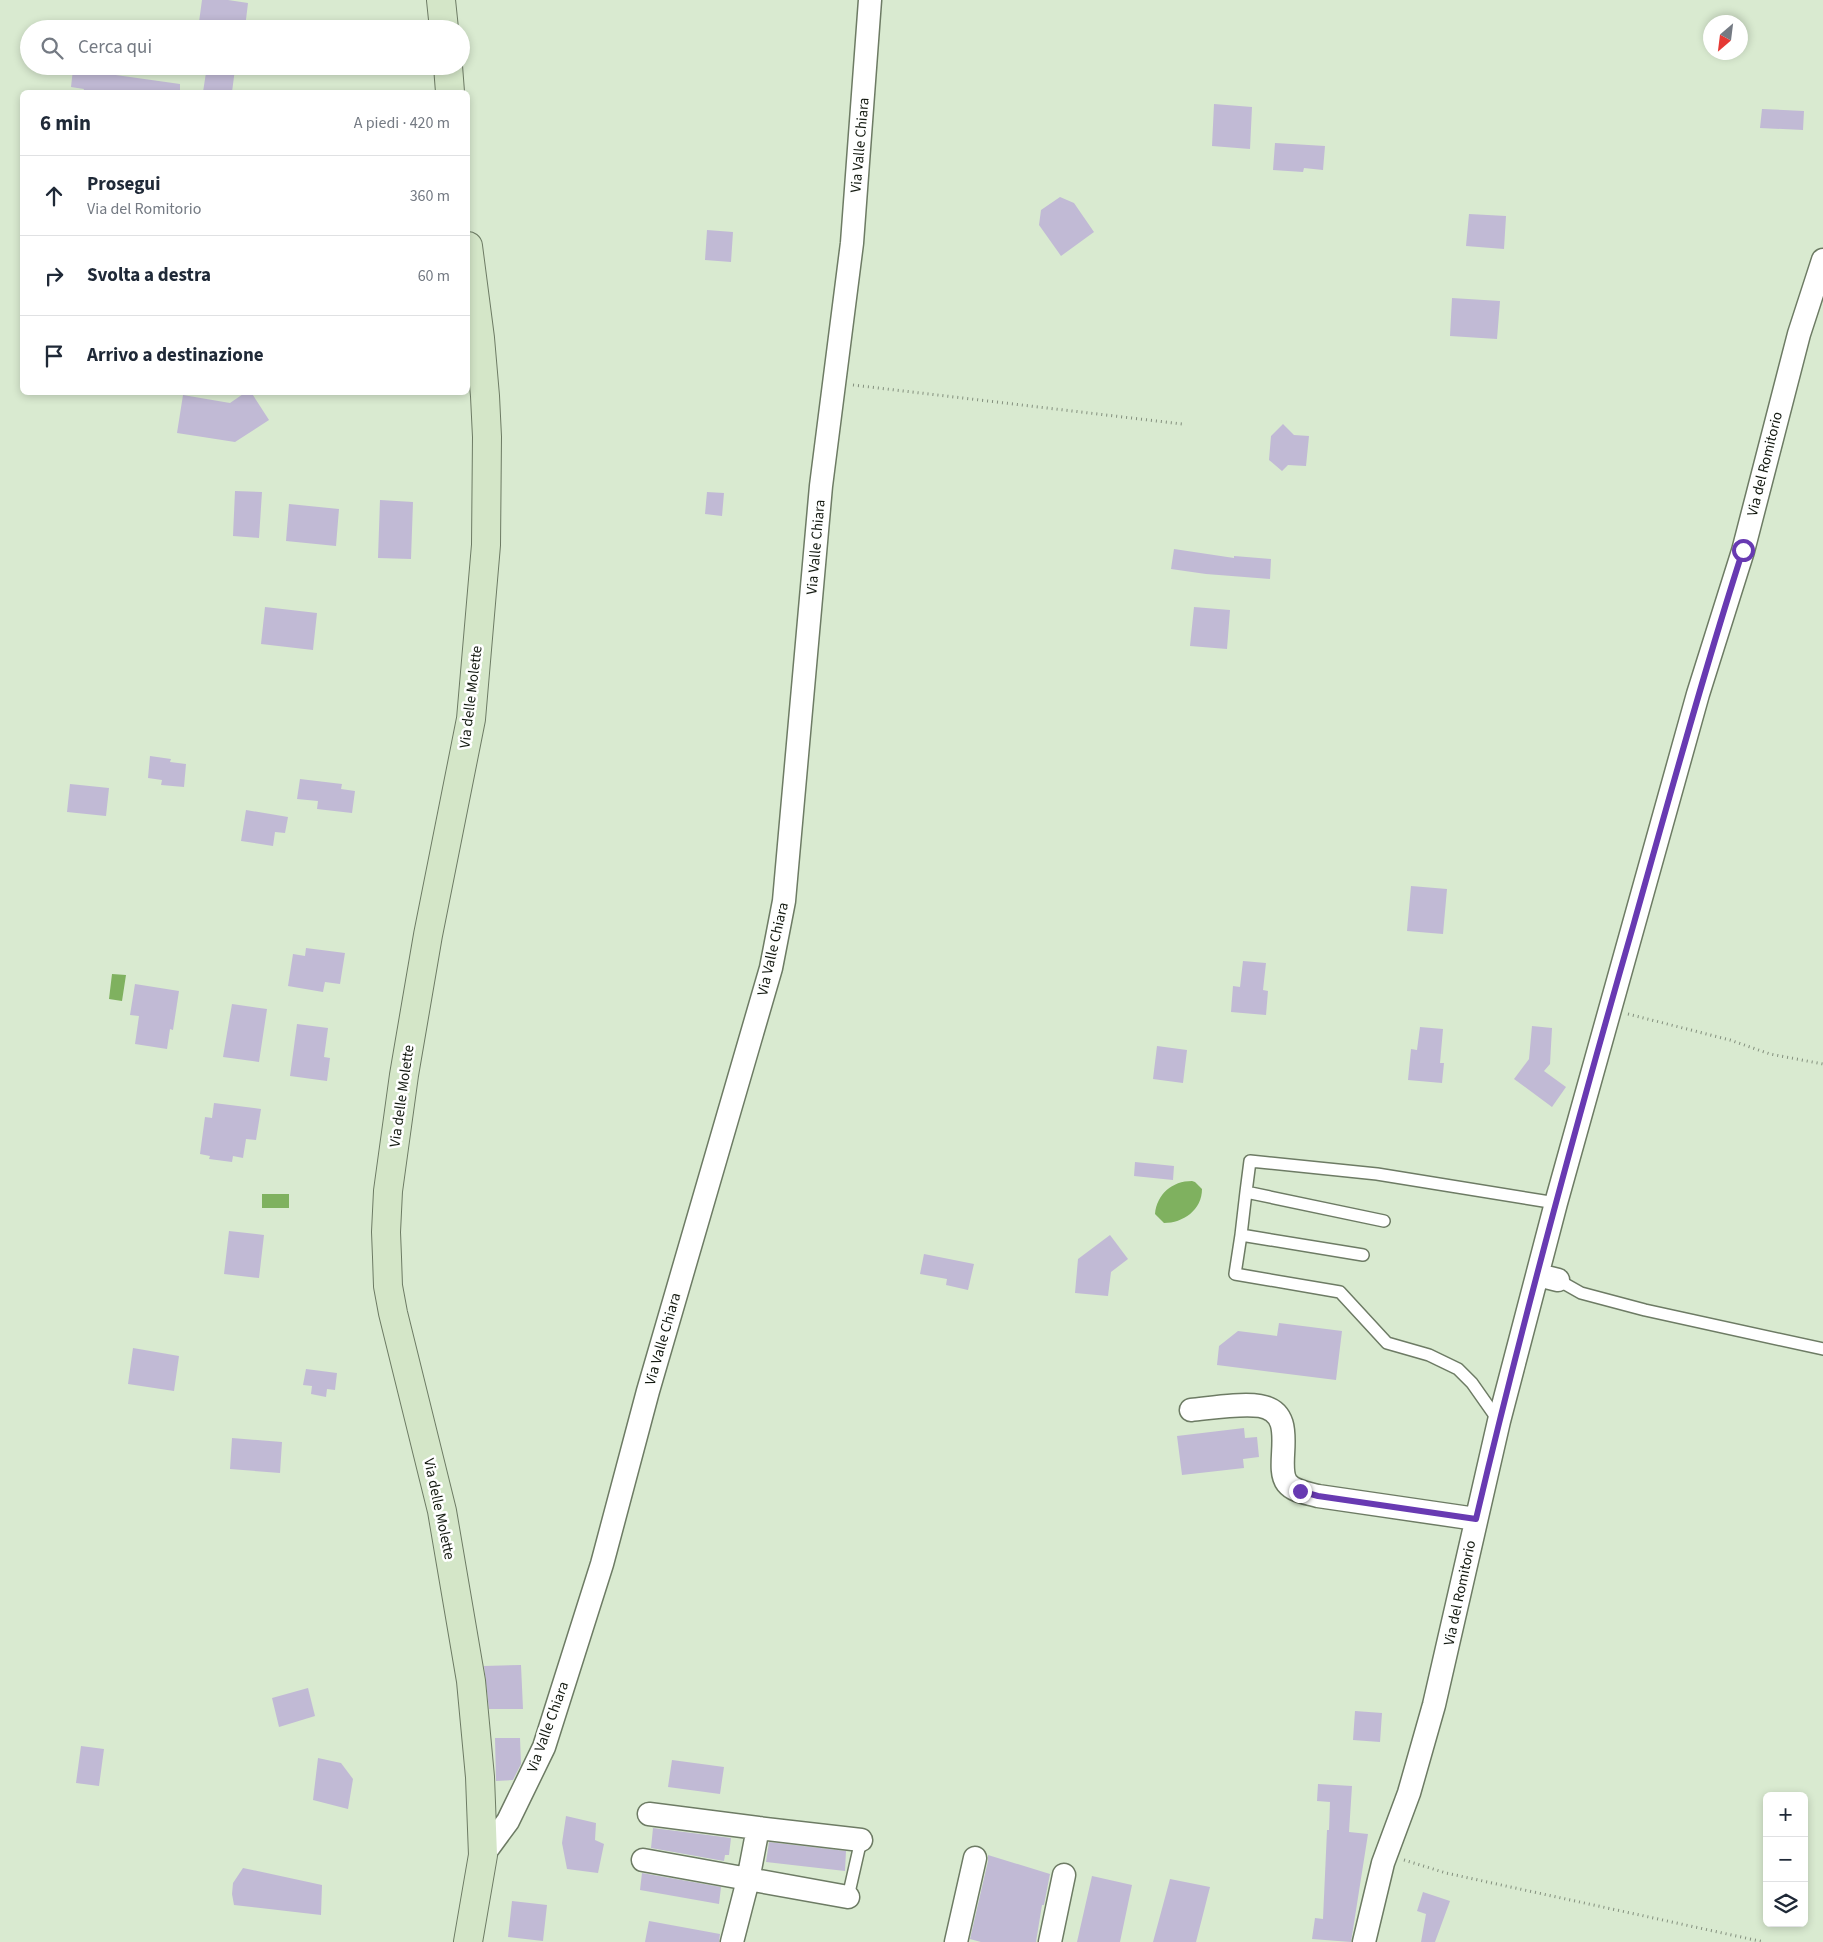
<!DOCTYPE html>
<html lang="it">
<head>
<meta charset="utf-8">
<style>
	:root { --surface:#fff; --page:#f6f6f7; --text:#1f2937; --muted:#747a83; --line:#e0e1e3 }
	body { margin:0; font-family:"Source Sans 3",sans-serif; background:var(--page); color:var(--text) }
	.controls { position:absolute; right:15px; bottom:15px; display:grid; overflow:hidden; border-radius:8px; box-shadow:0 2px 8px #0003 }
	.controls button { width:45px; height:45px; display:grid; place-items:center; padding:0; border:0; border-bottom:1px solid var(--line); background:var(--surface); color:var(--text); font:25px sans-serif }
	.compass { position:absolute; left:1703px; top:15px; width:45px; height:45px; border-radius:50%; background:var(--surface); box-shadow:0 2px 8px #0003; rotate:208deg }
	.stop { position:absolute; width:15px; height:15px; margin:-11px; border:4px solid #683ab2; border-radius:50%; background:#fff }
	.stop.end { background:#683ab2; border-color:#fff; box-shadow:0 1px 5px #0008 }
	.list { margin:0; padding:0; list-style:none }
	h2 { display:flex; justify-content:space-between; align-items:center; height:65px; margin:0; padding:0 20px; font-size:21px }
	h2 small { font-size:16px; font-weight:400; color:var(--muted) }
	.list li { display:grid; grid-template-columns:32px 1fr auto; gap:15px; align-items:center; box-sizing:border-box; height:80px; padding:0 20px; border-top:1px solid var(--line) }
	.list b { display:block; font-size:19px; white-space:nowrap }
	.list p { margin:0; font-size:16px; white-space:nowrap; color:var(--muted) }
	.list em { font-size:16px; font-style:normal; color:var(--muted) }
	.icon { flex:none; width:28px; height:28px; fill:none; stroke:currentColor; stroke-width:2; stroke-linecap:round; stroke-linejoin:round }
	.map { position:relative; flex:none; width:1823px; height:1942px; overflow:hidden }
	.search { position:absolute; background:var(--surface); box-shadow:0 2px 8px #0003; left:20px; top:20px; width:450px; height:55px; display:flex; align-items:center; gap:12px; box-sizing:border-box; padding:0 18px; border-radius:28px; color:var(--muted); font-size:19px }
	.panel { position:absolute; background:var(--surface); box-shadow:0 2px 8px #0003; left:20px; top:90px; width:450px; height:305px; border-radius:8px }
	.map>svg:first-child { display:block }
</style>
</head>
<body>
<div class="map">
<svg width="1823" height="1942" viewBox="0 0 1823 1942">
	<rect width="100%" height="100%" fill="#d9ead0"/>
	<path fill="#7fb15f" d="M112,974L126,975L122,1001L109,999Z
		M1192,1181L1195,1182L1202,1189C1202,1210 1183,1223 1164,1223L1155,1214C1157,1194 1172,1181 1192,1181Z
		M262,1194H289V1208H262Z"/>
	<path fill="#c1bad5" d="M202,0H228L248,3L245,28L199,22Z
		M207,66L235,69L232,92H203Z
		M73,69L180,84V92H83L84,89L71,87Z
		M1214,104L1252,107L1250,149L1212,146Z
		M1762,109L1804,111L1803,130L1760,128Z
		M1275,143L1325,146L1323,170L1304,168L1303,172L1273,170Z
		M1060,197L1074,203L1094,232L1061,256L1039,225L1041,210Z
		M1469,214L1506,216L1504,249L1466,246Z
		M707,230L733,232L731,262L705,260Z
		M1452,298L1500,301L1497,339L1450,336Z
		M246,392H251L269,420L235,442L177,433L183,395L230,403Z
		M1283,424L1294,435L1309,436L1306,466L1288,465L1282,471L1269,460L1271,436Z
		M235,491L262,492L259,538L233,536Z
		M707,492L724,493L722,516L705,514Z
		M380,500L413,502L411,559L378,558Z
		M289,504L339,509L336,546L286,541Z
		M1174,549L1234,558V556L1271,559L1270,579L1206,574L1171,569Z
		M265,607L317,613L313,650L261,644Z
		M1194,607L1230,610L1227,649L1190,646Z
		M150,756L171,759L170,762L186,764L184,787L161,785L162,780L148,778Z
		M300,779L342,784L341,789L355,791L352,813L317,809L318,801L297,799Z
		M70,784L109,788L106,816L67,812Z
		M246,810L288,817L285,833L275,832L273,846L241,841Z
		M1411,886L1447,889L1443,934L1407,931Z
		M306,948L345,953L340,984L325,982L323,992L288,986L293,954L305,956Z
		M1243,961L1266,963L1263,990L1268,991L1266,1015L1231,1012L1233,986L1240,987Z
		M135,984L179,991L173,1030L170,1029L167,1049L135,1044L139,1016L130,1015Z
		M232,1004L267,1009L259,1062L223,1057Z
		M297,1024L328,1028L324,1057L330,1058L327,1081L290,1076Z
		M1532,1026L1552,1028L1550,1064L1544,1071L1566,1087L1552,1107L1514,1079L1529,1059Z
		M1420,1027L1443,1029L1440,1063H1444L1442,1083L1408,1080L1411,1049L1417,1050Z
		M1157,1046L1187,1050L1183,1083L1153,1079Z
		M214,1103L261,1109L256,1140L246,1139L243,1158L233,1156L232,1162L209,1159L210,1156L200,1154L205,1117L212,1118Z
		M1135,1162L1174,1166L1173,1180L1134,1176Z
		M229,1231L264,1235L259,1278L224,1274Z
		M1110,1235L1128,1259L1111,1272L1108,1296L1075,1293L1078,1259Z
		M924,1254L974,1264L968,1290L946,1285L947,1279L920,1274Z
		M1279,1323L1342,1331L1336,1380L1217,1365L1219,1346L1238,1331L1277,1336Z
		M133,1348L179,1356L174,1391L128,1384Z
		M306,1369L337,1373L335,1390L327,1389L326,1397L311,1394L312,1386L303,1385Z
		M1244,1428L1245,1438L1257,1437L1259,1457L1243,1459L1244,1468L1182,1475L1177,1436Z
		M232,1438L282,1442L280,1473L230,1469Z
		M521,1665L523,1709H489L484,1666Z
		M308,1688L315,1716L279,1727L272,1698Z
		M1355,1711L1382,1713L1380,1742L1353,1740Z
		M495,1738H520L521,1764L513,1780L496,1781Z
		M81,1746L104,1749L99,1786L76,1783Z
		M318,1758L341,1763L353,1779L348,1809L313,1800Z
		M672,1760L724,1767L720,1794L668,1787Z
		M1318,1784L1352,1786L1349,1832L1368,1834L1351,1942L1312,1939L1315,1918L1323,1919L1327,1830H1329L1330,1802L1317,1801Z
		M566,1816L596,1823L595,1840L604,1844L598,1873L567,1869L562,1843Z
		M653,1828L731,1838L729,1855H725L724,1861L651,1848Z
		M769,1842L846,1851L845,1871L766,1862Z
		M988,1855L1050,1874L1044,1905H1042L1036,1942H981L970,1939L988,1861Z
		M243,1868L322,1885L321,1915L234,1905L232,1894L233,1883Z
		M642,1873L721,1887L719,1904L640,1890Z
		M1092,1876L1132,1885L1120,1942H1077Z
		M1170,1879L1210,1887L1196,1942H1153Z
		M1423,1892L1450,1901L1435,1942H1421L1426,1914L1417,1911Z
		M512,1901L547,1905L543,1941L508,1937Z
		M649,1921L720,1934L719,1942H645Z"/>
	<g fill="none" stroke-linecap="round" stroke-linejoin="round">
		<defs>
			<path id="lane" d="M1384,1221L1246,1192L1250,1161L1377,1174L1556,1203
				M1241,1235L1246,1192
				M1363,1255L1241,1235L1235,1274L1340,1292L1387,1343L1429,1355L1458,1369L1472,1383L1498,1420
				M1558,1280L1581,1293L1645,1310L1823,1349
				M848,1897L861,1840"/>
			<path id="street" d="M1538,1275L1558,1280
				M1191,1410C1211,1408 1241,1403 1260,1406C1301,1413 1273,1465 1287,1483C1294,1492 1308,1493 1318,1496L1476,1519
				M649,1814L758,1828L748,1880L732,1942
				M758,1828L861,1840
				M483,1855L508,1821L544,1747L602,1564L648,1391L771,968L784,901L821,486L852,243L870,0
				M643,1860L848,1897
				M956,1942L975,1858
				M1050,1942L1064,1875
				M1364,1942L1383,1863L1409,1793L1434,1705L1499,1421L1556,1203L1698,694L1743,551L1799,334L1823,260"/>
			<path id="secondary" d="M441,0L444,29
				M448,66L450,92
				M468,246L480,338L485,396L487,437L486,545L471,719L428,935L404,1075L388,1191L386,1232L387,1257L388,1286L393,1313L442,1511L471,1681L480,1777L483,1855L468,1942"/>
		</defs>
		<use href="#lane" stroke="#6d7b64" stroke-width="14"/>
		<use href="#street" stroke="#6d7b64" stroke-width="25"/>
		<use href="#secondary" stroke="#6d7b64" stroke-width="30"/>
		<path stroke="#838f7d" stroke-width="3" stroke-dasharray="1 4" stroke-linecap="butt" d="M853,385L1182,424
			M1628,1014L1730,1040L1770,1054L1823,1064
			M1404,1860L1446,1873L1764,1942"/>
		<use href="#lane" stroke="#fff" stroke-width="11"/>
		<use href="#street" stroke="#fff" stroke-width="22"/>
		<use href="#secondary" stroke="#d4e6c8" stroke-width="28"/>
	</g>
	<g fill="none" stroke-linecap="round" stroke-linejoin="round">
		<path stroke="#683ab2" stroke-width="6" d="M1300,1491L1318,1496L1476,1519C1523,1319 1577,1121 1634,923C1669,799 1703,674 1743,550"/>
	</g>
	<g text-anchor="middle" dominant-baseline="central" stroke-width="5" stroke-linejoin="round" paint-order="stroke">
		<g font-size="15" fill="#141a11" stroke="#fff">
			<text transform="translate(860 145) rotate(-85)">Via Valle Chiara</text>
			<text transform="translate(1765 464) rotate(-76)">Via del Romitorio</text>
			<text transform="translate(816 547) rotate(-85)">Via Valle Chiara</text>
			<text transform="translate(471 697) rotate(-83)">Via delle Molette</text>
			<text transform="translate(773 949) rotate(-77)">Via Valle Chiara</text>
			<text transform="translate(402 1096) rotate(-82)">Via delle Molette</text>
			<text transform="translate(663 1339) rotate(-74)">Via Valle Chiara</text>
			<text transform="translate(439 1509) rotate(78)">Via delle Molette</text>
			<text transform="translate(1460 1593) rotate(-78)">Via del Romitorio</text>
			<text transform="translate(548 1727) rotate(-70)">Via Valle Chiara</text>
		</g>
	</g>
</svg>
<div class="controls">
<button>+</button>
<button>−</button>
<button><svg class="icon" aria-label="layers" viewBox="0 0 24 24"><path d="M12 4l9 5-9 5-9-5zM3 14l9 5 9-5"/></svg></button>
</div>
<svg class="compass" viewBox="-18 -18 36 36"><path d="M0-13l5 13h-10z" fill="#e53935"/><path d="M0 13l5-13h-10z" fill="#747a83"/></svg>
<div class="stop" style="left:1743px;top:550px"></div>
<div class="stop end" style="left:1300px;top:1491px"></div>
<div class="search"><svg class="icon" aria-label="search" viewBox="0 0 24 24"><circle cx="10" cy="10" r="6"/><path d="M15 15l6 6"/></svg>Cerca qui</div>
<section class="panel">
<h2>6 min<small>A piedi · 420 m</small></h2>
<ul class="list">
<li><svg class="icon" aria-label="ahead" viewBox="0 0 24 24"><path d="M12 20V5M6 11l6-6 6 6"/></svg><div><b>Prosegui</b><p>Via del Romitorio</p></div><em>360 m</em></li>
<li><svg class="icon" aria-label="right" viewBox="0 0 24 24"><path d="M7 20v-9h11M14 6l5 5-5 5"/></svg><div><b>Svolta a destra</b></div><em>60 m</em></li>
<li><svg class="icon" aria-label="arrive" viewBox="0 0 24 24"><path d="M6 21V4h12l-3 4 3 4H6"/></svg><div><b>Arrivo a destinazione</b></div></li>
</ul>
</section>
</div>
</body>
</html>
